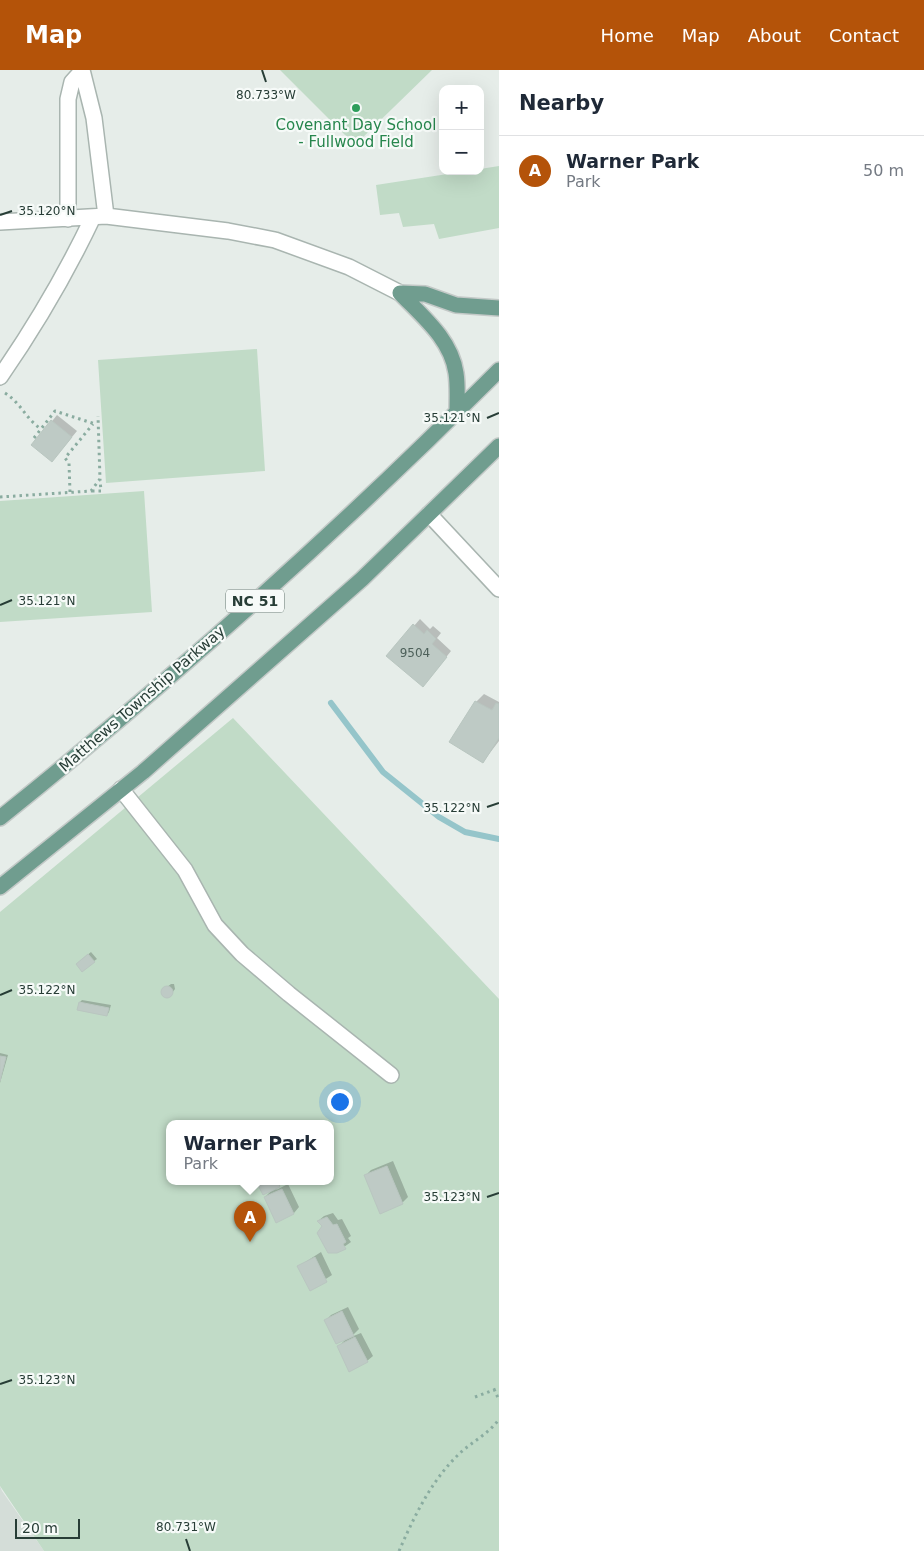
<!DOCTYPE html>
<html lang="en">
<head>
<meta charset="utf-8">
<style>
	:root { --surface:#fff; --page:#f2f2f3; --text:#1f2937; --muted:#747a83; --line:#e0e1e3; --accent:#b45309 }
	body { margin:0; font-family:"DejaVu Sans",sans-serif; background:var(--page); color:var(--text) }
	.controls { position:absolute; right:15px; top:15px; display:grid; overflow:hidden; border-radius:10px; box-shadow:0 5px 20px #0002 }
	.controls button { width:45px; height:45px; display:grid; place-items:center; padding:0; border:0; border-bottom:1px solid var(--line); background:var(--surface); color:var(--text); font:25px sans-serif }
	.scale { position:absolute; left:15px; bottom:12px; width:65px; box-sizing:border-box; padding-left:5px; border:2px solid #273d36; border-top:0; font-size:14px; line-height:18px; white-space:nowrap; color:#273d36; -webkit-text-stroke:4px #f6faf8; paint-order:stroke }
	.you { position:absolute; left:339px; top:1031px; width:18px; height:18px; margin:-12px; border:4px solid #fff; border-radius:50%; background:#1a73e8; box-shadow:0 0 0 8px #1a73e833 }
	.badge { display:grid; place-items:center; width:32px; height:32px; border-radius:50%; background:var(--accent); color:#fff; font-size:16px; font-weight:700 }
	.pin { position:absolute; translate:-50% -41px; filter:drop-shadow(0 1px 2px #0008) }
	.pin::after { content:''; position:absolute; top:26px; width:18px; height:15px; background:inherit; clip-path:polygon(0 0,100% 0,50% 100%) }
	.popup { position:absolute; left:166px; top:1050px; width:168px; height:65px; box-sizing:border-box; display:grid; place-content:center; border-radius:10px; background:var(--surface); filter:drop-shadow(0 1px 4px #0005); font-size:16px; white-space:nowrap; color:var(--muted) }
	.popup b { font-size:19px; color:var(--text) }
	.popup::after { content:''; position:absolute; left:50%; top:100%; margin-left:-10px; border:10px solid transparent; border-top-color:var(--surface) }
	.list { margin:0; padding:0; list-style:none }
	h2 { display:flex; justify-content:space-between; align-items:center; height:65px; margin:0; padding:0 20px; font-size:21px }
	h2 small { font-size:16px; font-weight:400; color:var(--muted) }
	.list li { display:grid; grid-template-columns:32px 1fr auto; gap:15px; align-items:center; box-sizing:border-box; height:70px; padding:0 20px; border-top:1px solid var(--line) }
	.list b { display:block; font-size:19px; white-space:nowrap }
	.list p { margin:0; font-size:16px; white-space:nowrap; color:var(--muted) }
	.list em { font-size:16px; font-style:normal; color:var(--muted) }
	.map { position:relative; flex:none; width:499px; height:1481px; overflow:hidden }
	header { display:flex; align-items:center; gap:30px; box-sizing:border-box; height:70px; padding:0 25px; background:var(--accent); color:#fff }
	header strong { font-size:24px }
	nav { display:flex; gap:28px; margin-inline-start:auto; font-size:18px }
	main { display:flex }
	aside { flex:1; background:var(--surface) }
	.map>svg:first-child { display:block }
</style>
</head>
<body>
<header>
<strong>Map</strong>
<nav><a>Home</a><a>Map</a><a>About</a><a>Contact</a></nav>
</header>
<main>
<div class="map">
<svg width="499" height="1481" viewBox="0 0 499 1481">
	<rect width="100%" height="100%" fill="#e6ede9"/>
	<path fill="#d4ddd8" d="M0,1416L2,1421L44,1481H0Z"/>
	<path fill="#c1dbc7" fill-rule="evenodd" d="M280,0H432L355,75Z
		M499,96V158L439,169L434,154L403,157L399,143L380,145L376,115L467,101H480V99Z
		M257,279L265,401L106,413L98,290Z
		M144,421L152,542L0,552V431Z
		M233,648L499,929V1481H44L0,1416V842ZM170,1053H330V1111H170Z"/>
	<path fill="#0003" d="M57,345L77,361L57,385L33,375Z
		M420,549L430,559L433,556L441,563L437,568L451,581L428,610L388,586Z
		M484,624L499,632V671L483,692L476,632Z
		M91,882L97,889L94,891H80Z
		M171,914H174L175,919L169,927L166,926L163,920Z
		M82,930L111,935L109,942L107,945L80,932Z
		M0,983L8,985L0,1013Z
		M393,1091L408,1127L402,1133L366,1105L371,1100Z
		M258,1111H281L282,1113L276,1120L288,1114L299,1137L294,1143L277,1151L265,1127L274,1118L263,1123Z
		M333,1143L338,1150L342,1149L351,1166L348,1168L351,1172L337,1182L324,1156L318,1151L324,1146Z
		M321,1182L332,1205L310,1219L299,1196Z
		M348,1237L359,1259L351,1267L361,1263L373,1286L367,1291L338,1277L346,1269L326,1250L331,1245Z"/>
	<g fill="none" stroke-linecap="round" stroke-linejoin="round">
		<path stroke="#95c5ca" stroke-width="6" d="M331,633L383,702L439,747L465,762L499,769"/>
	</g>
	<path fill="#becac5" stroke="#b9c6c0" d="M51,350L72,367L52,392L31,375Z
		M413,554L424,564L427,560L436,569L432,574L447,587L423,617L386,586Z
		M475,631L492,640L496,633L499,634V668L483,693L449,672Z
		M88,884L95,892L82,902L76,894Z
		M161 922a6 6 0 1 1 12 0a6 6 0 1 1-12 0Z
		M79,932L109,938L107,946L77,940Z
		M0,986L6,987L0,1011Z
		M387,1096L403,1134L380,1144L364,1105Z
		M256,1111H277L280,1117L263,1125Z
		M282,1119L294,1144L276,1153L264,1127Z
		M327,1147L333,1155L337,1154L346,1172L343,1174L346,1179L337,1183H328L317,1163L322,1156L317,1151Z
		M315,1187L327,1212L310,1221L297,1196Z
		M342,1241L354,1266L336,1274L324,1250Z
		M355,1267L368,1292L349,1302L337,1276Z"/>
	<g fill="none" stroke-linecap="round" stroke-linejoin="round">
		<defs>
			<path id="minor" d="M82,0L94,48L106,146
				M68,149V29L72,12L82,1
				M0,152L106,146L228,161L275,170L349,197L400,223
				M0,307C36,255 66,204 93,147
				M429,444L499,519
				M121,719L185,800L215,855L242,884L289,924L391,1005"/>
			<path id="major" d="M400,223C422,246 451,269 456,303C458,316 457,330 457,342
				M400,223L425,224L456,235L499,238
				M0,748C174,608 341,459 499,300
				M0,817L143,702L362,509L499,376"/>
		</defs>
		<use href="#minor" stroke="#a9b5b0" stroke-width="18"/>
		<use href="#major" stroke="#c3c9c7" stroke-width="18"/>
		<path stroke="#8aaca0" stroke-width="3" stroke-dasharray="2.5 4" stroke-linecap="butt" d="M5,323C21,333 26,349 41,359
			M34,368L55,341L95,354
			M92,421H101L100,409
			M70,422L69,393L65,388L93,354
			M0,427L91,421L100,409L98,346
			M494,1319L499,1330
			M475,1327L499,1318
			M399,1481C414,1447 431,1411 458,1385C471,1372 489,1364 499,1349"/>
		<use href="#minor" stroke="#fff" stroke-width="15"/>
		<use href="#major" stroke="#709d8f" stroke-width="15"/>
	</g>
	<path fill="none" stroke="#273d36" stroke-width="2" d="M262,0L266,12M0,145L12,141M487,348L499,343M0,535L12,530M487,737L499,733M0,925L12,920M487,1127L499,1123M0,1314L12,1310M186,1469L190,1481"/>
	<circle fill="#2e9e5b" stroke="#f6faf8" stroke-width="2" cx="356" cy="38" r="5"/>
	<g text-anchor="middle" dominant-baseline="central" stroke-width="4.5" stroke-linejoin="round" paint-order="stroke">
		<g font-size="12" fill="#4d605a">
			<text x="415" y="583">9504</text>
		</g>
		<rect fill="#f6faf8" stroke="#657670" stroke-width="1" x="226" y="519.5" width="58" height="23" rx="4"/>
		<g font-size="14" font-weight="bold" fill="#273d36">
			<text x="255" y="531">NC 51</text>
		</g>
		<g font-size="15" fill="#27864d" stroke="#f6faf8">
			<text x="356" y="55">Covenant Day School<tspan x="356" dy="17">- Fullwood Field</tspan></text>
		</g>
		<g font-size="15" fill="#273d36" stroke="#f6faf8">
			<text transform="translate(142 629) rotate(-41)">Matthews Township Parkway</text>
		</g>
	</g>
	<g font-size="12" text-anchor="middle" fill="#273d36" stroke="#f6faf8" stroke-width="4.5" stroke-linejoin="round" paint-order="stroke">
		<text x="266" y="29">80.733°W</text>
		<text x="47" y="145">35.120°N</text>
		<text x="452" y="352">35.121°N</text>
		<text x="47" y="535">35.121°N</text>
		<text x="452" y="742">35.122°N</text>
		<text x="47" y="924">35.122°N</text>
		<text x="452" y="1131">35.123°N</text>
		<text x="47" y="1314">35.123°N</text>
		<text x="186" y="1461">80.731°W</text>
	</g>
</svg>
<div class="controls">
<button>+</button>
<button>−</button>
</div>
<div class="scale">20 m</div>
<div class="you"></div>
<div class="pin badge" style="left:250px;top:1172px">A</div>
<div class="popup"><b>Warner Park</b>Park</div>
</div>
<aside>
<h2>Nearby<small></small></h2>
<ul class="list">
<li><span class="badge">A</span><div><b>Warner Park</b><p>Park</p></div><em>50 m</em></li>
</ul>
</aside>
</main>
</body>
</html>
